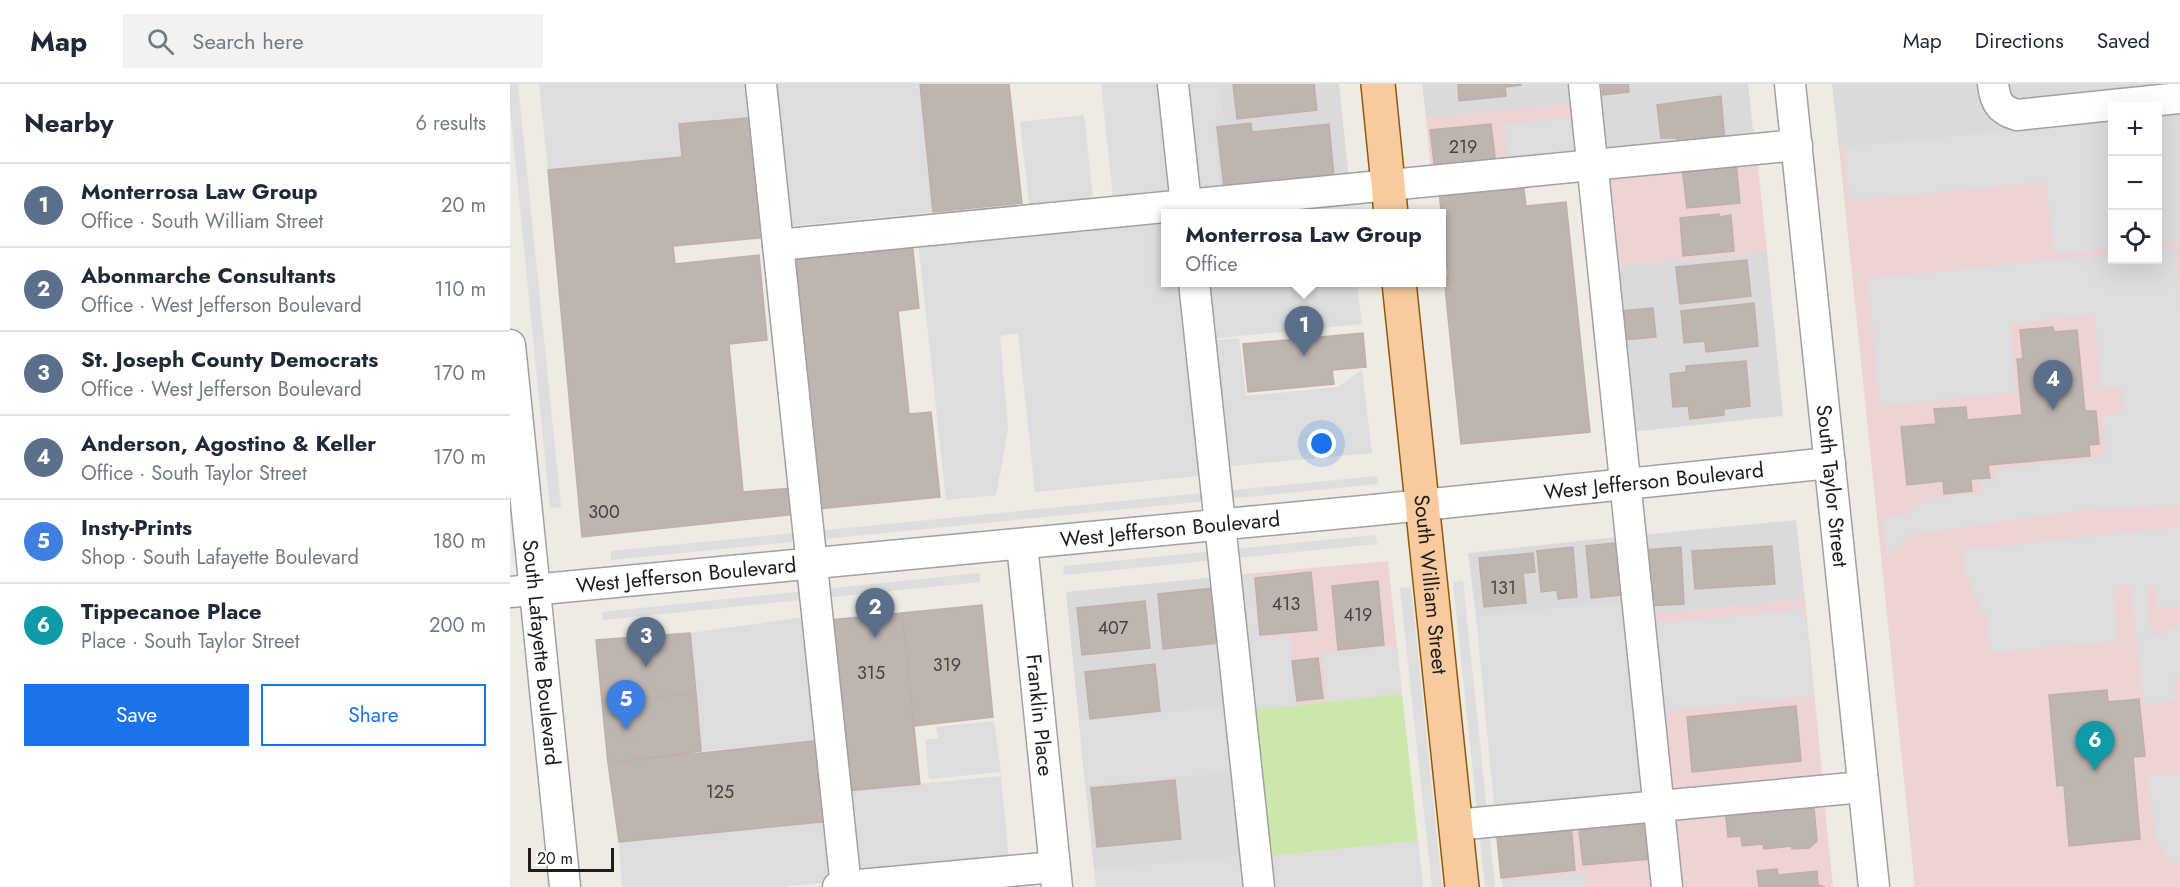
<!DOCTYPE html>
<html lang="en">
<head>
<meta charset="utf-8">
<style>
	:root { --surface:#fff; --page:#f2f2f3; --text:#1f2937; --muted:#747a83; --line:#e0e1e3; --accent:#1a73e8 }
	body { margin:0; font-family:Jost,sans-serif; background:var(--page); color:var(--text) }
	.controls { position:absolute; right:18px; top:18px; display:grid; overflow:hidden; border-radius:0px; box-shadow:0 6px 24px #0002 }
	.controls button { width:54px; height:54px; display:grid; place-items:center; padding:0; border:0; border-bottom:2px solid var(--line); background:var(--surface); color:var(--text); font:30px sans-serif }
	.scale { position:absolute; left:18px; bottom:15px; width:86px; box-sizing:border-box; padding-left:6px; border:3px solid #1d1d1d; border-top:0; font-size:16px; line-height:21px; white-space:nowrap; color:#1d1d1d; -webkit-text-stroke:4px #fff; paint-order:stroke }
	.you { position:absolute; left:812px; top:360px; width:21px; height:21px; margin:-15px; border:4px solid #fff; border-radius:50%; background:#1a73e8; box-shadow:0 0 0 9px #1a73e833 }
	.badge { display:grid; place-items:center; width:39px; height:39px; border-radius:50%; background:var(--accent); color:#fff; font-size:20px; font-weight:700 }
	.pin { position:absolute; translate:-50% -50px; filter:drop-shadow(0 2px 3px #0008) }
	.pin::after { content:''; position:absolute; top:32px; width:21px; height:18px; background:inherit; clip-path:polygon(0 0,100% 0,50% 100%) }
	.popup { position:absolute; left:651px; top:125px; width:285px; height:78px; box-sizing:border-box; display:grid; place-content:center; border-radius:0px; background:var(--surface); filter:drop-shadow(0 2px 4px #0005); font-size:20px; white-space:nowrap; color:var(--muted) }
	.popup b { font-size:22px; color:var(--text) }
	.popup::after { content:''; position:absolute; left:50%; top:100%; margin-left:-12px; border:12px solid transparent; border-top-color:var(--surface) }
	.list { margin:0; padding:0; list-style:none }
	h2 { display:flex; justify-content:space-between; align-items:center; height:78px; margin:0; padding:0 24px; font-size:26px }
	h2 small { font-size:20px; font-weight:400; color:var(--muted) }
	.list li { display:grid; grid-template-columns:39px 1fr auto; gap:18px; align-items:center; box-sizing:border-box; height:84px; padding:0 24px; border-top:2px solid var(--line) }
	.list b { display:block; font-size:22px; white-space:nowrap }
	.list p { margin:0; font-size:20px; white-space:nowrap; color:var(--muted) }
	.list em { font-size:20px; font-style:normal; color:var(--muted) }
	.actions { display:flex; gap:12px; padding:18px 24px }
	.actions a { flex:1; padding:14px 0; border:2px solid var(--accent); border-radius:0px; text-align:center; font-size:21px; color:var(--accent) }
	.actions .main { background:var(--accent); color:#fff }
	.icon { flex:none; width:33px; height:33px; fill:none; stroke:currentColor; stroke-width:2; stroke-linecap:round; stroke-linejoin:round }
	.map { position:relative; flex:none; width:1670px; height:803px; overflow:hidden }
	header { display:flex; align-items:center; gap:36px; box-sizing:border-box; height:84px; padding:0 30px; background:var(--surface); border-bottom:2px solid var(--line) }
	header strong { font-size:28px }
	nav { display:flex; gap:33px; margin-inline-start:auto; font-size:21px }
	.search { width:420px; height:54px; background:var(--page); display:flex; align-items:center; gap:15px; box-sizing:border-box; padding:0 21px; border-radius:0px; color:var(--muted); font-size:22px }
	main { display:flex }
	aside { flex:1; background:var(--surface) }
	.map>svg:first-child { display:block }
</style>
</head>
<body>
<header>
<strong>Map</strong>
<div class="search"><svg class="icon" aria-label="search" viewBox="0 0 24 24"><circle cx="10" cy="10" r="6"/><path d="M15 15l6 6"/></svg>Search here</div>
<nav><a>Map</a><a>Directions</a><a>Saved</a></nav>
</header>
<main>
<aside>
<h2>Nearby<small>6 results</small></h2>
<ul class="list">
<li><span class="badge" style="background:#5c6f8a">1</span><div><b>Monterrosa Law Group</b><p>Office · South William Street</p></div><em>20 m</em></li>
<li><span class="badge" style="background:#5c6f8a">2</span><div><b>Abonmarche Consultants</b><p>Office · West Jefferson Boulevard</p></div><em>110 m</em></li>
<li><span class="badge" style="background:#5c6f8a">3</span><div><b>St. Joseph County Democrats</b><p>Office · West Jefferson Boulevard</p></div><em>170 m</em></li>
<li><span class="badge" style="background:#5c6f8a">4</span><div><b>Anderson, Agostino &amp; Keller</b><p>Office · South Taylor Street</p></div><em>170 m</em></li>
<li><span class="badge" style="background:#3f7fe0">5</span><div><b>Insty-Prints</b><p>Shop · South Lafayette Boulevard</p></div><em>180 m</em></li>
<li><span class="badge" style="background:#0f9aa8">6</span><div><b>Tippecanoe Place</b><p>Place · South Taylor Street</p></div><em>200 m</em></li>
</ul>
<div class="actions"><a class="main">Save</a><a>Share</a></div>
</aside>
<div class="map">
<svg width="1670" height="803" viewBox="0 0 1670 803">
	<rect width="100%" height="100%" fill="#eeeae4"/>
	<path fill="#dbdada" d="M673,0H829L839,95L684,113Z
		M912,0H1066L1068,19L916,34Z
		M1085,0H1238L1244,55L1092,72Z
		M1322,0H1670V31L1648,33V22H1602V37L1329,64Z
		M1257,168L1273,332L1120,348L1103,182Z
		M1286,436L1295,515L1139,531L1131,451Z
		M1115,452L1122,517L966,533L958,469Z
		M707,493L737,772L584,786L556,508Z"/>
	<path fill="#eed3d4" d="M1068,19L1074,73L921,88L916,34Z
		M1670,31V803H1405L1329,64L1602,37V176H1648V33Z
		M1247,72L1257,168L1103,182L1094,88Z
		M878,477L892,610L737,626L724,491Z
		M1295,515L1313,698L1159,714L1139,531Z
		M1314,715L1323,803H1166L1159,730Z
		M1142,731L1150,803H993L987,747Z"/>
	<path fill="#cce6ab" d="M892,610L908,757L753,773L737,626Z"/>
	<path fill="#ddd" d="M0,0H8L51,423L40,424L0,24Z
		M29,0H245L249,33L169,40L172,73L38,86Z
		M264,0H410L423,128L280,142Z
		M591,0H657L668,115L604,121Z
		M673,0H710L714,38L704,40L711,110L684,113Z
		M574,31L584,123L520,128L510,38Z
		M1670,31V157L1648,159V33Z
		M1069,33L1074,73L998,81L994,41Z
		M1602,37V164L1544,170L1536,98L1340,117L1334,63Z
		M656,132V198L676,199L698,391L525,408L508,249L490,252L498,345L486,411L436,416L408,156Z
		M1664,164L1670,222V421L1578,426L1400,451L1377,472L1373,433L1397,430L1417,415L1472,409L1471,397L1486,396V385L1596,373L1593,332L1610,330L1613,327L1612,305L1607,303L1591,304L1584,230L1500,240L1506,308L1370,322L1358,195L1602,170V176H1648V165Z
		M694,199H847L852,240L699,255Z
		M729,254L736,312L828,303L852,286L862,369L720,382L718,356L709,353L700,257Z
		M867,392L868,400L101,476V467Z
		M1670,443V523L1648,524L1646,504L1639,502L1636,507L1641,549L1650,552L1670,539V591L1665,595L1664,600L1667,617L1634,620L1621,508L1616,501H1607L1603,508L1608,557L1482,569L1477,536L1455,490L1452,466Z
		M865,451L867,460L554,491L553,482Z
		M469,489L470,498L93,536L92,528Z
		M743,491L749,554L780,552L787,621L737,626L725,493Z
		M953,497L985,803H975L943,498Z
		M901,503L932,803H922L890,504Z
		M1122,517L1141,715L985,729L966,533Z
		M1295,525L1304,612L1150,628L1141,540Z
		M302,532L312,656L191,667L180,549Z
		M887,562L892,610L817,618L812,569Z
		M720,622L727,688L575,702L569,636Z
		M484,637L491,688L419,695L415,656L428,654L426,643Z
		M1670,690V778L1662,779L1647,757L1638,692Z
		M491,692L499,778L345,792L336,707Z
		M321,737L328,797L271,803H112L109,758Z
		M908,757L913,803H756L753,773Z
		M737,772L740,803H586L584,786Z
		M1075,789L1076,803H993L992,797Z"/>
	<path fill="#beb5b0" stroke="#bfb0a7" stroke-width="1.5" d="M410,0H499L512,119L423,128Z
		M723,0H804L807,26L727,35Z
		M948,0H1011V1L995,3L996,12L949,17Z
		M1092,0H1118L1119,8L1093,11Z
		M1211,12L1215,58L1168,63L1167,54H1151L1147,21Z
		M249,33L260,153L163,162L165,180L249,171L257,256L219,260L233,408L284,404L286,430L72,453L38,86L172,73L169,40Z
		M741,39L742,48L819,40L824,92L714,104L707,43Z
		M981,40L986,81L925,87L920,46Z
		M1226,78L1230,119L1177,124L1172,83Z
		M1013,98L1016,122L1056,118L1080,348L951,360L934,193H938L929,107Z
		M1209,130L1210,133L1221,131L1224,167L1173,172L1170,134Z
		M402,157L409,224L388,227L399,330L421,328L430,413L307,425L280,170Z
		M1237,176L1241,212L1170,220L1166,183Z
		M1244,219L1248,262L1196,268L1195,257L1174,259L1171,227Z
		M1143,224L1146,253L1112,256L1109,227Z
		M1543,243L1544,248L1567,246L1575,327H1586L1589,360L1579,361L1580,372L1478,381L1480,394L1461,395L1462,407L1434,410L1433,397L1397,401L1391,343L1426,340L1424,325L1456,323L1457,336L1512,331L1507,275H1513L1510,246Z
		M853,249L856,283L822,286L824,300L738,308L733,260Z
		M1236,277L1240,322L1214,325V331L1180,335L1178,322L1163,323L1160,290L1176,288V282Z
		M1115,458L1121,510L1081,514L1076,462Z
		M1262,462L1265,500L1185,505L1182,467Z
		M1063,463L1067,513L1048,515L1047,506L1031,508L1027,467Z
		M1171,463L1174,520L1137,522L1133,466Z
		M1023,469L1025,488L1013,489L1016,519L974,523L969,474Z
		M801,488L807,546L750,551L745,494Z
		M868,497L874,561L828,566L822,502Z
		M703,504L709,559L653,565L648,510Z
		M635,517L640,564L572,571L567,524Z
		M472,521L483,633L404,642L392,529Z
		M392,529L410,700L336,707L319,536Z
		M180,549L186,609L92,618L86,556Z
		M808,574L813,614L787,617L782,577Z
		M645,580L650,627L580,635L575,588Z
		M1597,606L1598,618L1629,615L1635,672L1623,673L1630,755L1559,762L1554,701L1547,702L1539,611Z
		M186,609L191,667L98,679L92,618Z
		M1286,622L1291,677L1182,688L1177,633Z
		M312,656L321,737L109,758L98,679Z
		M665,696L671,755L587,763L581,704Z
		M1292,721V725L1304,724L1307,757L1299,764L1282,765V762L1254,765L1253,760L1232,762L1231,752L1218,753L1215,723Z
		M1137,732L1141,775L1073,781L1068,738Z
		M1061,740L1065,786L991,794L987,753H992L991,746Z
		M1267,785L1268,791L1307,787L1308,801L1315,803H1249L1247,787Z"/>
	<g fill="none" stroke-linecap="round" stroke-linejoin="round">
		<defs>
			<g id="minor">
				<path d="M251,0L336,803"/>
				<path d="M663,0L677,130"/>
				<path d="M1074,0L1157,803"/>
				<path id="s1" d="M1280,0L1364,803"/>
				<path d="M1483,0C1485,17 1489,26 1507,31L1670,14"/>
				<path d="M268,161L1287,61"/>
				<path d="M684,198L749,803"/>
				<path id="s2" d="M0,261L55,803"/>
				<path id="s3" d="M512,460L547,803"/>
				<path id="s4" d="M0,508L864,426L1320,379"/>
				<path d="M945,741L1353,703"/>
				<path d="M328,803L544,783"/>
			</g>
			<g id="major">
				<path d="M868,0L881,130"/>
				<path id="s5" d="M889,198L952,803"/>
			</g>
		</defs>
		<use href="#minor" stroke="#a1a1a1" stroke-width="33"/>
		<use href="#major" stroke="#905907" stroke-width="36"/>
		<use href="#minor" stroke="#fff" stroke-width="30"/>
		<use href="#major" stroke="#f7cb9f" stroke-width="33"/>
	</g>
	<g text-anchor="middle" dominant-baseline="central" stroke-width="4.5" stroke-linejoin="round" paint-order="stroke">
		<g font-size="18" fill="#454342">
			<text x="953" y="63">219</text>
			<text x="94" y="428">300</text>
			<text x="993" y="504">131</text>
			<text x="776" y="520">413</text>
			<text x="848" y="531">419</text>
			<text x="603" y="544">407</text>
			<text x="437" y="581">319</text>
			<text x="361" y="589">315</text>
			<text x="210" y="708">125</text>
		</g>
		<g font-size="21" fill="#1d1d1d" stroke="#fff">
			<text stroke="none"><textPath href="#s4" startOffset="1149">West Jefferson Boulevard</textPath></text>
			<text stroke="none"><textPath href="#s1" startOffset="404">South Taylor Street</textPath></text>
			<text stroke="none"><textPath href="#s4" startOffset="663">West Jefferson Boulevard</textPath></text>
			<text stroke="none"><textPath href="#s4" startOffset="177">West Jefferson Boulevard</textPath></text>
			<text stroke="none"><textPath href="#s5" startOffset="304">South William Street</textPath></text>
			<text stroke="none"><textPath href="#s2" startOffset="309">South Lafayette Boulevard</textPath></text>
			<text stroke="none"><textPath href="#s3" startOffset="172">Franklin Place</textPath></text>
		</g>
	</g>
</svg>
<div class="controls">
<button>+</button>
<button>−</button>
<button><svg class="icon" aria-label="locate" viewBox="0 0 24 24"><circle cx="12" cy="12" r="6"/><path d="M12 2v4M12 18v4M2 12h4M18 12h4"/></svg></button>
</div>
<div class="scale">20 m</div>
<div class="you"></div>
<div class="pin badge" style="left:794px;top:272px;background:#5c6f8a">1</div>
<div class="popup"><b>Monterrosa Law Group</b>Office</div>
<div class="pin badge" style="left:365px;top:554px;background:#5c6f8a">2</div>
<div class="pin badge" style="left:136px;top:583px;background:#5c6f8a">3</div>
<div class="pin badge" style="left:1543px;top:326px;background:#5c6f8a">4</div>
<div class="pin badge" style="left:116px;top:646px;background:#3f7fe0">5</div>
<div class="pin badge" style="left:1585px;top:687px;background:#0f9aa8">6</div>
</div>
</main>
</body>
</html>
